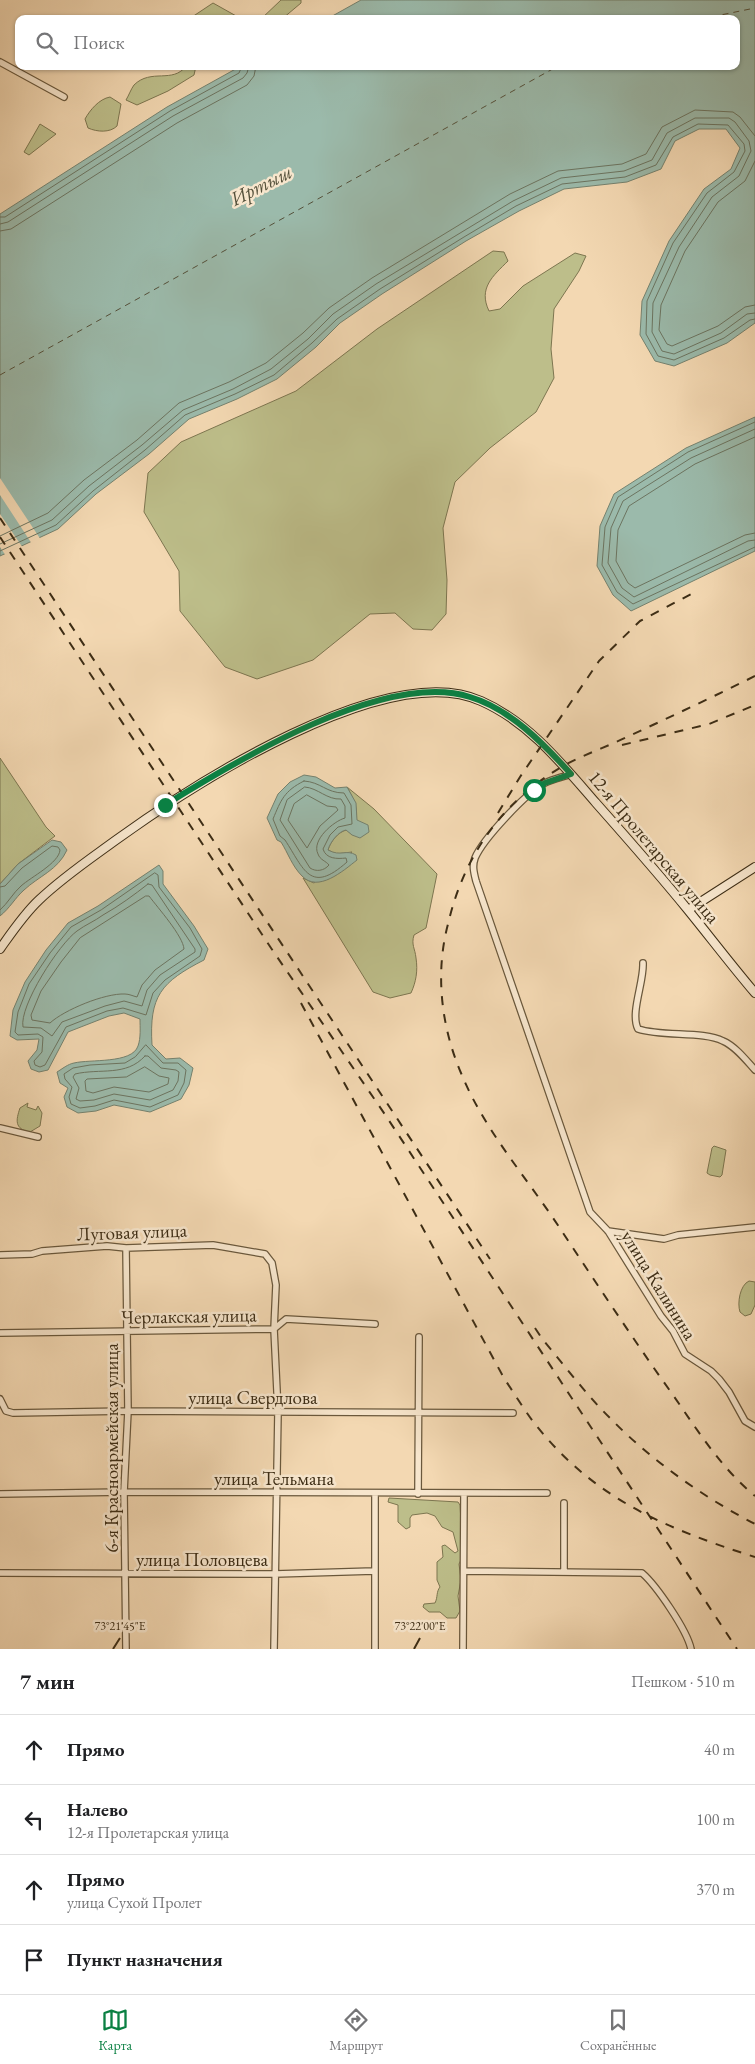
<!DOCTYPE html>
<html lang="ru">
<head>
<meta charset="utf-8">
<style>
	:root { --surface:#fff; --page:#f6f6f6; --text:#202124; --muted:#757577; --line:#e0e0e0; --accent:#0b8043 }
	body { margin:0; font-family:"EB Garamond",serif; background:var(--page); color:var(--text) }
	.stop { position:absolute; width:15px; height:15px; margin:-11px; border:4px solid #0b8043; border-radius:50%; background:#fff }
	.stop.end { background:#0b8043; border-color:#fff; box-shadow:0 1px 5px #0008 }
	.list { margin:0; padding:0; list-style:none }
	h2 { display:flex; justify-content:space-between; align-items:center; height:65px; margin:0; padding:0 20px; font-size:21px }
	h2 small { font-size:16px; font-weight:400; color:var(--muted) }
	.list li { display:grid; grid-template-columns:32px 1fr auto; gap:15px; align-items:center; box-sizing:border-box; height:70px; padding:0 20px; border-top:1px solid var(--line) }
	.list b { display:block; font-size:19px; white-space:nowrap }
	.list p { margin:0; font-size:16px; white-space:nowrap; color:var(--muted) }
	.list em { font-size:16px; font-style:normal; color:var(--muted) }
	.icon { flex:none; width:28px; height:28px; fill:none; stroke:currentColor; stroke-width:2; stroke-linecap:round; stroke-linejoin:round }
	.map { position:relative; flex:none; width:755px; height:1649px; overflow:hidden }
	.search { position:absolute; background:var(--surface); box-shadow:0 1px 4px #0004; left:15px; right:15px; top:15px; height:55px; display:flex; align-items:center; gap:12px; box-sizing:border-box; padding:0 18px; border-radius:10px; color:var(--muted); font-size:19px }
	.sheet { height:345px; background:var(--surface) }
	nav { display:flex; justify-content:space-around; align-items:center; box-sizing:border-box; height:70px; border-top:1px solid var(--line); background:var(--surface); font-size:14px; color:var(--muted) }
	nav a { display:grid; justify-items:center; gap:2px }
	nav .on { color:var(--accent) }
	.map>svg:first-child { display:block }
</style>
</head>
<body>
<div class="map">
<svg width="755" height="1649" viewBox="0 0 755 1649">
	<rect width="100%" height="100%" fill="#f3d8b2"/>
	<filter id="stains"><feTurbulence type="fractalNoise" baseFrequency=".004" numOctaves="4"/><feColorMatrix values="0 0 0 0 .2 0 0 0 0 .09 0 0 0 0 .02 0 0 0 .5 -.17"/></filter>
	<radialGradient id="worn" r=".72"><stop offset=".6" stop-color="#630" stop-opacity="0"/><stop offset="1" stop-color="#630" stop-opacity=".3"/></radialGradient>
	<path fill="#bdbe8a" stroke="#7d7650" d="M281,0H301V3L282,19H261Z
		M213,3L238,17L235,19H189Z
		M186,66H196L194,75L168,91L137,105L126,100C129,95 131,89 134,85C151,68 173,84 186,66Z
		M110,97L121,104L117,126C110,133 97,132 88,128L85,119C90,110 99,99 110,97Z
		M40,124L56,134L29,155L24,152Z
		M493,251L504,252L508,261C493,276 478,288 489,311L500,309L523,286L575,253L586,256L579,271L554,309L551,349L554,378L536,412L490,448L455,482L443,528L447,580L446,614L432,630L413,629L395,613L370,614L313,660L257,679L225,667L180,611L179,571L144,512L148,473L181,442L296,391L377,329Z
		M0,758L46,827L55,836L18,864L0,884Z
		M347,787L374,809L437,874L426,928L414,935C411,945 415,948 416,958C418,971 416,982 411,993L390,998L373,992L303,878L314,883L352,852L336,854L328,850C330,842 339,831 347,830L352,835C359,814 358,806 347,787Z
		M28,1103L27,1107L36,1110L38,1106L42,1113L40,1126L30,1132C14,1129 16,1120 20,1108Z
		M714,1146L726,1150L722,1175L720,1177L710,1175L707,1173L712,1148Z
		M749,1281L755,1282V1305L751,1314L745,1316L740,1312C737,1303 740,1285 749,1281Z
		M389,1498L458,1502L460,1505L463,1556L459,1564L461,1580L458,1596L460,1611L456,1618H447L440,1612H429L423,1607L424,1604L435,1603C438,1597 436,1592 440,1587L437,1580V1562L443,1557L442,1546L445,1545L455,1553L458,1551L453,1532L442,1527L435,1516L427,1513L412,1515L410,1518V1527L406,1529L398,1522V1505L388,1502Z"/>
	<path fill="#9bbaab" stroke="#75826f" d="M361,0H755V323L727,343L674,366L655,361L640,335L642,301L669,241L704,189L731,169L740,148L726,129H699L675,141L661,169L627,182L564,189L519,211L466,241L382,294L340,323L316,347L277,379L237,399L189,419L149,454L96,494L58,529L0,556V214L167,107L241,66H736V19H327Z
		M755,417V551L631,611L613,595L597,566L600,526L614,494L686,448Z
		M304,775L316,777L335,788L347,787L356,803L357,820L368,825L369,832L360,838L352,835L346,830C339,831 330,842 328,850C341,857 346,849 356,855L357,860C343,871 318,893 302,876C292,866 288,853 281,842L277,840L267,818L278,794L290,782Z
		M52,840L61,842L67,850C58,870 39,876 24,890C15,898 10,908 0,916V884L18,864Z
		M159,865L163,871V884L194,926L208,949L204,960C161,982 149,996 152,1045L166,1059L180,1058L193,1068L189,1085L181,1099L150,1112L114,1105L96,1111L78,1113L67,1107L64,1097L68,1088L60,1083L57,1072C62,1069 68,1064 74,1063C90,1059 132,1064 138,1046C141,1038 140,1027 140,1019L124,1013L109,1016L68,1032L48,1070L39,1072L31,1069L28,1061L37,1050L39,1039L17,1040L10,1036L13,1010L25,982L46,950L68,923L98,906Z"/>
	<path fill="#f3d8b2" d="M0,478L41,540L32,544L0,495Z
		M0,514L23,548L6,556L0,547Z"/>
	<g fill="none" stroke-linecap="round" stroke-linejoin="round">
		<path stroke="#6c7460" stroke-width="1" d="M755,161L745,181L718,202L685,251L661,305L659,330L667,344L672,346L718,326L745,307L755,305
			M0,217H5L170,111L239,73L242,66
			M0,224L8,222L173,116L243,78L247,73L249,66
			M0,231L11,229L177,123L247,85L254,76L256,66
			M755,422L688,452L618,497L605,527L602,565L617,592L633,604L755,547
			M755,429L691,458L623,501L611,528L608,563L622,588L634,597L748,541L755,540
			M755,437L695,464L629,506L618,530L616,561L628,583L635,588L745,535L755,533
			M0,536L48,513L84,480L137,440L179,403L229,382L266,363L303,333L329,308L372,278L510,194L558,171L622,164L646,154L662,127L695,110L733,112L740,117L755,136
			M0,544L52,520L89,486L142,445L183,410L233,389L271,369L308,339L333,314L376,284L513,201L561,178L624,171L652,160L667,133L695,118H729L735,122L749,141L751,151L739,176L712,197L679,247L653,303L652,332L662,351L674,354L721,333L747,314L755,313
			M0,551L56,525L93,491L145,450L185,415L235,394L274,375L312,343L337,319L380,289L464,237L516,206L562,184L625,177L656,165L673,137L698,124L728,125L744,144L745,151L734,172L707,193L673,243L647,301L646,334L658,356L674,360L724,338L750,320L755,319
			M304,781C321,782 326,793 344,793L351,805L352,824L338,827L330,835L323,849C326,859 337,859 346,858L347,862C310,895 304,869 285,840L280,836L273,819C281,800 284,791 304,781Z
			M305,787C318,788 327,800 341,799L345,806V818C334,821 311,840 318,854C320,860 326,861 329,865C324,871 316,872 310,868L280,820L287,800Z
			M307,795L327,806L336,807L338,810L320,826L307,848L288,820L294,804Z
			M155,873L158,875L159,887L190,928L202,949L200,956L165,980L153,993L146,1015L123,1008L107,1011L66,1027L45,1065L40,1067L35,1065L34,1061L42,1052L43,1037L38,1034L18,1035L15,1032L18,1012L29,984L50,953L71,927L101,910Z
			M148,884L152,885L195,949V952L160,975L147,990L142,1006L124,1001L105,1006L62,1022L52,1036L41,1028L23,1027C19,1006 59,944 77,931C85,925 95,921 103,915C119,906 134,895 148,884Z
			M0,887L5,886L22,868L52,846L58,847L60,850C59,863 31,877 21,886C13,893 8,903 0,910
			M146,896H149C158,908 183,936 184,949L155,970L142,985L137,997C133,996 129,994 125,994C105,993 64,1010 50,1023L32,1020L31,1015L41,991L61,962L80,938Z
			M146,1045L163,1063H178L186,1070L184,1083L178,1095L150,1107L114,1100L95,1106L80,1108L71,1104L69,1097L72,1087L65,1079L64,1074L73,1068L90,1065L125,1063L135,1057Z
			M145,1056H148L161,1068L176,1070L179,1072L178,1081L173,1090L150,1100L114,1094L94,1100L80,1101L76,1099L79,1088L73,1077L75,1074C100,1068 126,1077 145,1056Z
			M145,1067L159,1076L169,1078L168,1084L149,1092L114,1087L93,1093L86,1091L85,1081L87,1079L126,1077Z"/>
		<path stroke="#54503a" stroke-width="1" stroke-dasharray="6 5" stroke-linecap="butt" d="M701,19L755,8
			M0,375L558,66"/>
		<defs>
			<path id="street" d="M0,62L64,97
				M571,774C563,777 553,779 545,783C527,792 483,839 475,858C472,866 474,873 476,881L590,1212L608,1231L661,1316L673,1331L685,1354L711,1371L719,1379L729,1392L745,1421L755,1427
				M643,963C644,982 630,1013 638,1029C663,1037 703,1031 723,1041C735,1046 746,1060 755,1070
				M0,1128L38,1137
				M608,1231L664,1239L678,1235L755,1227
				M0,1255L32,1254L42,1251L107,1246L126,1248L213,1245L265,1254L272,1263L276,1285L274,1329L278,1412L274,1649
				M0,1333L274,1329L286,1319L375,1324
				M0,1399L6,1411L13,1413L128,1411L513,1413
				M0,1494L124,1492L547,1493
				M418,1494L419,1337
				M564,1570V1503
				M464,1571L642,1573C656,1585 687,1630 691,1649
				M0,1573L275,1574L374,1571
				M126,1649L124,1492L128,1411L126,1248
				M375,1649V1494
				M463,1649L464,1494"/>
			<path id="secondary" d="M688,910L755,867
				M0,949C12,932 24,914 39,900C63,877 90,859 116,840C191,786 387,658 481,701C529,722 562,764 596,803C627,838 658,873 688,910C710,937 732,966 755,993"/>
		</defs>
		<use href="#street" stroke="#6a583c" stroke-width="8"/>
		<use href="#secondary" stroke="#3d2d15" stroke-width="10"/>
		<use href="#street" stroke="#f7e6cd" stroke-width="5.5"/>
		<use href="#secondary" stroke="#f7e6cd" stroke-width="8"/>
		<path stroke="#3d2d15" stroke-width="2" stroke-dasharray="9 9" stroke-linecap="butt" d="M0,518L490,1259
			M0,537L271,948L386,1116L737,1649
			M755,676C713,697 670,717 627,737C606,747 583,755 563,766C502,802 464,855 448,924C435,973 441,1026 461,1073C485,1132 529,1180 563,1233C599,1287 635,1342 673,1395C698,1431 721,1468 755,1496
			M622,745L709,724L755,705
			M498,813L520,777L599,661L640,621L695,592
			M301,1003L505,1380C515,1394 524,1410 535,1424C594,1499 667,1529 755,1557
			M535,1328L543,1340C566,1367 587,1396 613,1421C651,1460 706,1499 755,1524"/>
	</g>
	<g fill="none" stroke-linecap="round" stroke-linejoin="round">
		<path stroke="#0b8043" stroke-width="6" d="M165,805C236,761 385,670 470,697C510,709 543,743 571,774L545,783L534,790"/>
	</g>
	<path fill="none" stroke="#3d2d15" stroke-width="2" d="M113,1649L120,1638M414,1649L420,1638"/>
	<g text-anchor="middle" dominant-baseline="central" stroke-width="5" stroke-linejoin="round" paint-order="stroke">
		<g font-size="19" fill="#3d2d15" stroke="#f7e6cd">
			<text transform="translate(654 847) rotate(50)">12-я Пролетарская улица</text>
			<text transform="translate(132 1232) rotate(-2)">Луговая улица</text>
			<text transform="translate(659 1285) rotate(58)">улица Калинина</text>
			<text transform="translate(189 1316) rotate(-1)">Черлакская улица</text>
			<text x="253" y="1397">улица Свердлова</text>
			<text transform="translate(111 1448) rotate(-90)">6-я Красноармейская улица</text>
			<text x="274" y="1478">улица Тельмана</text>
			<text x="202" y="1559">улица Половцева</text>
		</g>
		<g font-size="20" font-style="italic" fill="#54503a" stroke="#f7e6cd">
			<text transform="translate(261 185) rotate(-27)">Иртыш</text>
		</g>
	</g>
	<g font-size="12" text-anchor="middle" fill="#3d2d15" stroke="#f7e6cd" stroke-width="5" stroke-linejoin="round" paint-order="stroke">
		<text x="120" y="1630">73°21'45"E</text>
		<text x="420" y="1630">73°22'00"E</text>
	</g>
	<rect width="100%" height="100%" filter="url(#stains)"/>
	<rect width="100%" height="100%" fill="url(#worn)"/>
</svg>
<div class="stop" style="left:534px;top:790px"></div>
<div class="stop end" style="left:165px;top:805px"></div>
<div class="search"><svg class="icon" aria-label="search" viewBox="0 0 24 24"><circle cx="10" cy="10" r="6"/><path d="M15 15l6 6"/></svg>Поиск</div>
</div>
<section class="sheet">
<h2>7 мин<small>Пешком · 510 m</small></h2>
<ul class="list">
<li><svg class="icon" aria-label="ahead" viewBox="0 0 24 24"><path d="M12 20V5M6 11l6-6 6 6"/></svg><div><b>Прямо</b></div><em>40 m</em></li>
<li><svg class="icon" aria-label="left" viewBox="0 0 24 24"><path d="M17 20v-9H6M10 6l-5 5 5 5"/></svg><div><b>Налево</b><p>12-я Пролетарская улица</p></div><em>100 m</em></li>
<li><svg class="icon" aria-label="ahead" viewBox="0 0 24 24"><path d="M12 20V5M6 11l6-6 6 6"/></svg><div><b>Прямо</b><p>улица Сухой Пролет</p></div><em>370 m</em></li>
<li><svg class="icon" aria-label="arrive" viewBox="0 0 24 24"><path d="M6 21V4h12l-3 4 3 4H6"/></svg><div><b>Пункт назначения</b></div></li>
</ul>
</section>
<nav>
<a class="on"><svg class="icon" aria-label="map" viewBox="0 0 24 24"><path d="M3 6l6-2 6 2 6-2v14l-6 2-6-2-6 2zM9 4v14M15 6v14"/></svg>Карта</a>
<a><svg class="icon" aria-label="directions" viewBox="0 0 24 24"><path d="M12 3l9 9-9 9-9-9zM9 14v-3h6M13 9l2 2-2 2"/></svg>Маршрут</a>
<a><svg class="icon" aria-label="saved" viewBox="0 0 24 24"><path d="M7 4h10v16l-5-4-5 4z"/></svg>Сохранённые</a>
</nav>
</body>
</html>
